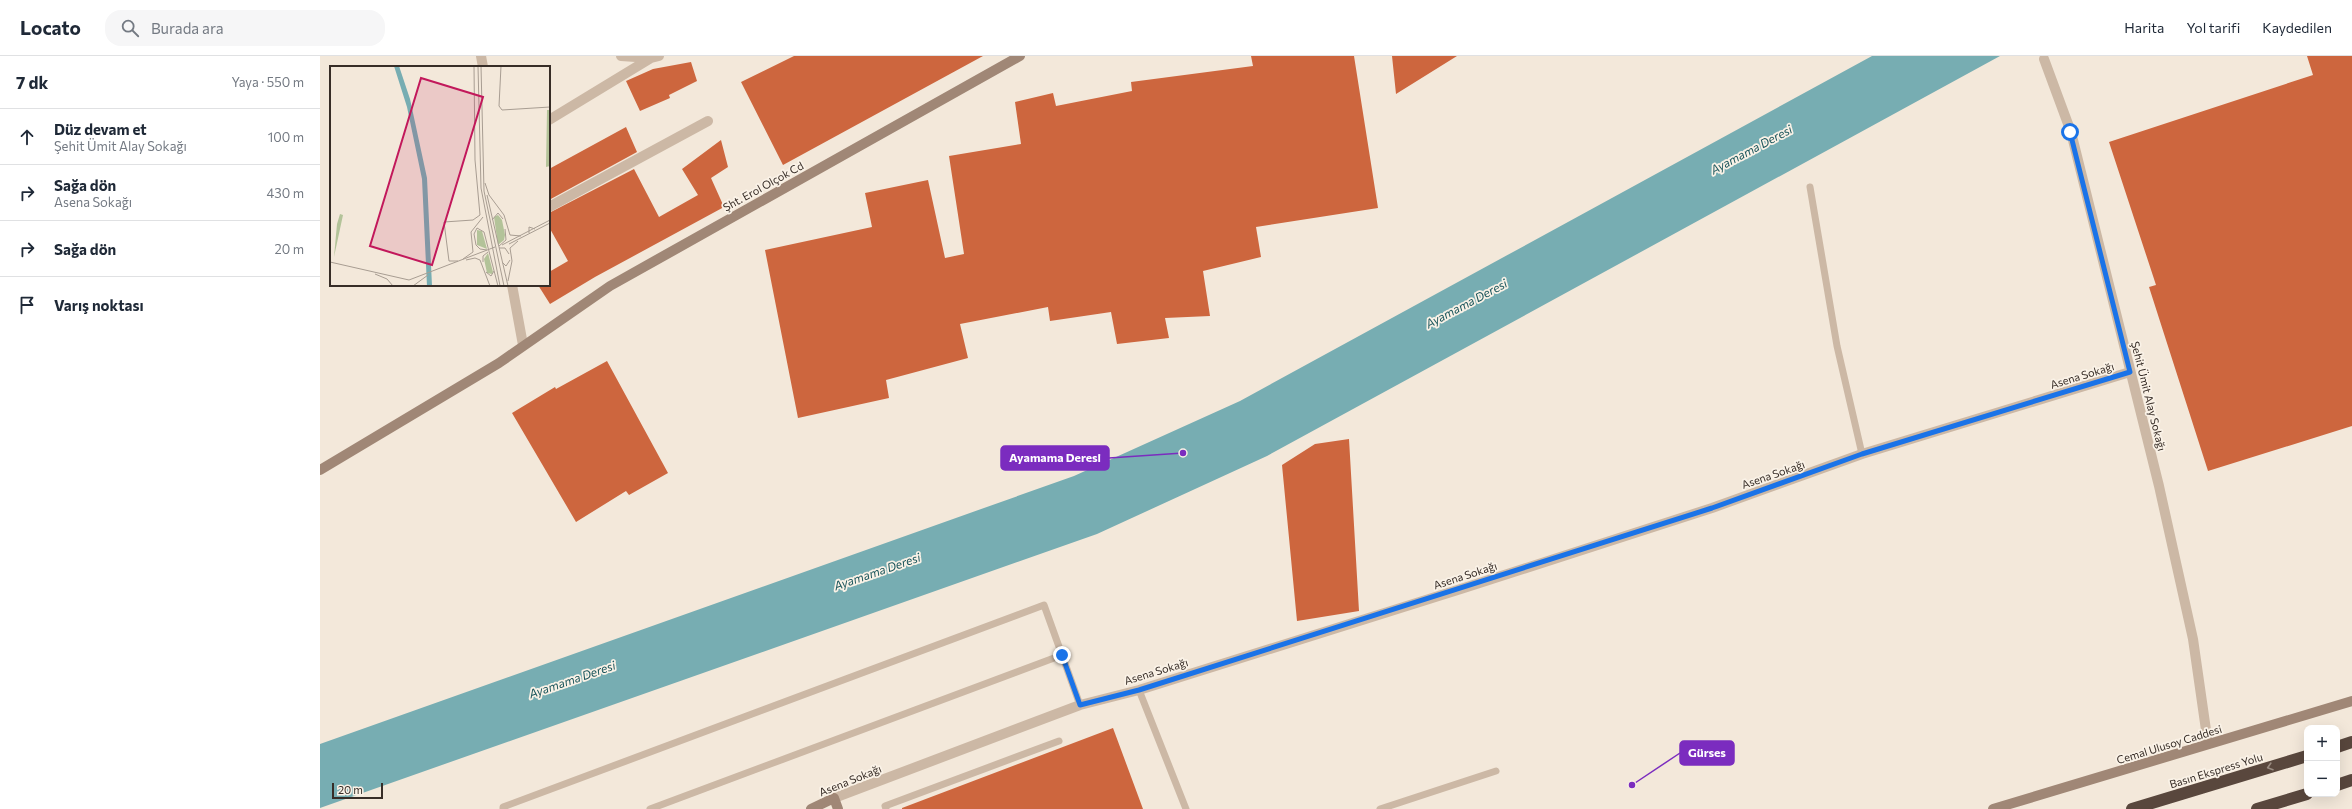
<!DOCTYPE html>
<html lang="tr">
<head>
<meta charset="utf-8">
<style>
	:root { --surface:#fff; --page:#f6f6f7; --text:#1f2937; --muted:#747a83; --line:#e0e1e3 }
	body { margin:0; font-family:Commissioner,sans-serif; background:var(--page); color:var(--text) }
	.controls { position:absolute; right:12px; bottom:12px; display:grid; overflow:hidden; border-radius:8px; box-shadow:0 4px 16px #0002 }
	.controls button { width:36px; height:36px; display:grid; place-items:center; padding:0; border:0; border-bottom:1px solid var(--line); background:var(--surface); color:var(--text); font:20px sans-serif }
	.scale { position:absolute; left:12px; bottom:10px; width:51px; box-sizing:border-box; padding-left:4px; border:2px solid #372d27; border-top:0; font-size:11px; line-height:14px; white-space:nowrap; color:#372d27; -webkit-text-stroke:3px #faf2e7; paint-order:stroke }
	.stop { position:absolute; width:12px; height:12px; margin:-9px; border:3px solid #1a73e8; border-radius:50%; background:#fff }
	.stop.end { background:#1a73e8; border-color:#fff; box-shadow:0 1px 4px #0008 }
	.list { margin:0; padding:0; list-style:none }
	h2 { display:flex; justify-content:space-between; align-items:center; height:52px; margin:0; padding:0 16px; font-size:17px }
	h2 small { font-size:13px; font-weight:400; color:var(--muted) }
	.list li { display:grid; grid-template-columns:26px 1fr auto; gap:12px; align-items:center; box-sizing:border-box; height:56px; padding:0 16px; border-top:1px solid var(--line) }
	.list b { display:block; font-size:15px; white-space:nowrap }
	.list p { margin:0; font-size:13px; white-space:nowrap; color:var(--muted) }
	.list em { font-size:13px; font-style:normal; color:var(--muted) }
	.icon { flex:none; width:22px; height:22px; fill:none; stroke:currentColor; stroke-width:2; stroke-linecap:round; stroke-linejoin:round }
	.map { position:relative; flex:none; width:2032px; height:753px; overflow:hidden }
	header { display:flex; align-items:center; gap:24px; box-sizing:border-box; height:56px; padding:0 20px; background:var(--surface); border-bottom:1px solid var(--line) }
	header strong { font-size:19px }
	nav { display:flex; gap:22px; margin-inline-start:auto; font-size:14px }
	.search { width:280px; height:36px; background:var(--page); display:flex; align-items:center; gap:10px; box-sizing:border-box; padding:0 14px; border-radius:16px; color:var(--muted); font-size:15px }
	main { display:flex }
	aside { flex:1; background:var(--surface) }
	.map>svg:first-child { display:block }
</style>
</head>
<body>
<header>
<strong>Locato</strong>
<div class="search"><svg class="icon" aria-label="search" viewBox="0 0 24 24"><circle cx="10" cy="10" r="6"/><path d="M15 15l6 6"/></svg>Burada ara</div>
<nav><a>Harita</a><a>Yol tarifi</a><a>Kaydedilen</a></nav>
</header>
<main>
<aside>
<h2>7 dk<small>Yaya · 550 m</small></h2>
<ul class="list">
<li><svg class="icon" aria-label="ahead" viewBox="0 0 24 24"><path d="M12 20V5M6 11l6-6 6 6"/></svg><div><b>Düz devam et</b><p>Şehit Ümit Alay Sokağı</p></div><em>100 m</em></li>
<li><svg class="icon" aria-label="right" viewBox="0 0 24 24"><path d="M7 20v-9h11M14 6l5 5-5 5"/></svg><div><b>Sağa dön</b><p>Asena Sokağı</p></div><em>430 m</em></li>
<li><svg class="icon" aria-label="right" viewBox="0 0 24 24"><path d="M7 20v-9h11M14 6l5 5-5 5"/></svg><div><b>Sağa dön</b></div><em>20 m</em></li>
<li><svg class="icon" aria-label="arrive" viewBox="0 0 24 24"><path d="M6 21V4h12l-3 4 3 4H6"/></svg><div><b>Varış noktası</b></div></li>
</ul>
</aside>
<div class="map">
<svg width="2032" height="753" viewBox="0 0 2032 753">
	<rect width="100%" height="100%" fill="#f3e8da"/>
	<path fill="#77adb2" d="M1552,0H1680L947,400L777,478L0,752V688L754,420L920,345Z"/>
	<path fill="#cd663e" d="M474,0H663L463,109L421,26Z
		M931,0H1034L1058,152L936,171L941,201L883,215L890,260L845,262L849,282L797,288L791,256L730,265L728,251L640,268L648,302L566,324L569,342L478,362L445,194L552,171L545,137L608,124L625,202L644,198L629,100L701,88L695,46L733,37L736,50L812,35L811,26L933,10Z
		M1072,0H1137L1076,38Z
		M1987,0H2032V370L1888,415L1829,231L1836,229L1789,86L1993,19Z
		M371,6L377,25L349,39L350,42L320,55L306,25L333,13Z
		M306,71L317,96L229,144V113Z
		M401,84L408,111L391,122L404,151L275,221L230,248L218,229H229V216L248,205L229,171V157L314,113L339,161L378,139L362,113Z
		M287,305L348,417L309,439L306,435L256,466L192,357L235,331L236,333Z
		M1029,383L1039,555L977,565L962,409L995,388Z
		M793,672L823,753H582V752Z"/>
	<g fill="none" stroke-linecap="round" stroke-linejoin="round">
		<path stroke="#ccb8a5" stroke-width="7" d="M1490,131L1517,290L1542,398
			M819,634L866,753
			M183,753V751L724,549L760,649
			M330,753L742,599
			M566,753L565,750L739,685
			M1060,753L1176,715"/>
		<path stroke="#ccb8a5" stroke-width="10" d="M161,0L163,11
			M301,0L331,2L339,0
			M1724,3L1751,76L1839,430L1873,583L1888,688
			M229,64L331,2
			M229,151L388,65
			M192,229L203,289
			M514,742L760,649L819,634L1144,532L1392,452L1542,398L1810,316"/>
		<path stroke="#a08776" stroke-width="10" d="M0,414L179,307L290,230L700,0
			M491,753L514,742L518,753
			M1673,753L2032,645"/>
		<path stroke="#59473d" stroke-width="12" d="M2017,691L2032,686
			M2017,729L2032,724
			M1812,753L1987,700
			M1937,753L1987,738"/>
	</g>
	<defs><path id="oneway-chevron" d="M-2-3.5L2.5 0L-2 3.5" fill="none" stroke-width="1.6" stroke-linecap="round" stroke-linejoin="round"/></defs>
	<use stroke="#998b81" href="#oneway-chevron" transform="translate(1950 711) rotate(163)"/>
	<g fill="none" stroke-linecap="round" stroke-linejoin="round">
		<path stroke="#1a73e8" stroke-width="5" d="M742,599L760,649L819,634L1392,452L1542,398L1810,316L1750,76"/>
	</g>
	<g text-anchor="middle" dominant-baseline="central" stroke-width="3.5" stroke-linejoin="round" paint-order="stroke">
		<g font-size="11" fill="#372d27" stroke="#faf2e7">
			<text transform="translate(443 130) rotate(-29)">Şht. Erol Olçok Cd</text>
			<text transform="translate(1762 319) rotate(-17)">Asena Sokağı</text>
			<text transform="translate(1829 340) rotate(76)">Şehit Ümit Alay Sokağı</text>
			<text transform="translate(1453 418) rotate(-19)">Asena Sokağı</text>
			<text transform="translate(1145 519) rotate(-18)">Asena Sokağı</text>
			<text transform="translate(836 615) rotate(-17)">Asena Sokağı</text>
			<text transform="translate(1849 688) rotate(-17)">Cemal Ulusoy Caddesi</text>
			<text transform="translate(1896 714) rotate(-17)">Basın Ekspress Yolu</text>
			<text transform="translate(530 724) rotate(-22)">Asena Sokağı</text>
		</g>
		<g font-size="12" font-style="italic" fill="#1a555b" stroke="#faf2e7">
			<text transform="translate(1431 93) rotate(-28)">Ayamama Deresi</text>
			<text transform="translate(1146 247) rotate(-28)">Ayamama Deresi</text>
			<text transform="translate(557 515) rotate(-19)">Ayamama Deresi</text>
			<text transform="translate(252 623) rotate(-19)">Ayamama Deresi</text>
		</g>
	</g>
	<g transform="translate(10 10)">
		<rect width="220" height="220" fill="#f3e8da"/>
		<path d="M217,44H220V100L216,101ZM10,148L13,149L4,191L7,158ZM168,149L172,154L175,169L174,174L168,179L164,151ZM147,164L152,165L157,183L147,179ZM158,187L163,206L162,208L157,207L154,193Z" fill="#b3c399"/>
		<path d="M64,0H69L80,33L97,112L102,220H97L92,113L77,41Z" fill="#77adb2"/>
		<path fill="none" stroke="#a89d92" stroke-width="1" d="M148,0L151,122L170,220M151,0L154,125L174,220M171,0L169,40L172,44L220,41M155,117L159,129L174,149L180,169L191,170M157,129L178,220M162,154L168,147L173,153M199,167V161L205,163M179,178L220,157M172,179L220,154M169,180L176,174L175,163M169,182H175L179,188M157,184L150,183L146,179L144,168L147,162L154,166L168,220M133,193L143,186L141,166L153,151M136,194L145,192L150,194L160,220M128,195H119L114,156L143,154L150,149L145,94L144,0M0,196L79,214L165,181M153,196V190L158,186M172,196L176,200L180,194M156,206L161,210L164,205M45,208L57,213L63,220M178,215L182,195L180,182L188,175M83,220L98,209"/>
		<path fill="#c2185b" fill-opacity="0.15" stroke="#c2185b" stroke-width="2" d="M91,12L153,31L102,199L40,180Z"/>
		<rect width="220" height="220" fill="none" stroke="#372d27" stroke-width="2"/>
	</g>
	<path fill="none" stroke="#7b2cbf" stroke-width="1.5" d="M863 397L789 402M1312 729L1360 697"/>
	<g fill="#7b2cbf" stroke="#faf2e7" stroke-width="1.5">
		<circle cx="863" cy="397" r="4"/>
		<circle cx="1312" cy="729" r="4"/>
	</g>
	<g fill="#7b2cbf" stroke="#7b2cbf" stroke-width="1.5">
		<rect x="681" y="390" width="108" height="24" rx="4"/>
		<rect x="1360" y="685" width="54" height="24" rx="4"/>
	</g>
	<g font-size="12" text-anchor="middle" font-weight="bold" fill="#fff">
		<text x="735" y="406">Ayamama Deresi</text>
		<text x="1387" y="701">Gürses</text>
	</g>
</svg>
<div class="controls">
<button>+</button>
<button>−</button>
</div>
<div class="scale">20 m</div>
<div class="stop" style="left:1750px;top:76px"></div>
<div class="stop end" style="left:742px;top:599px"></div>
</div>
</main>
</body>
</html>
